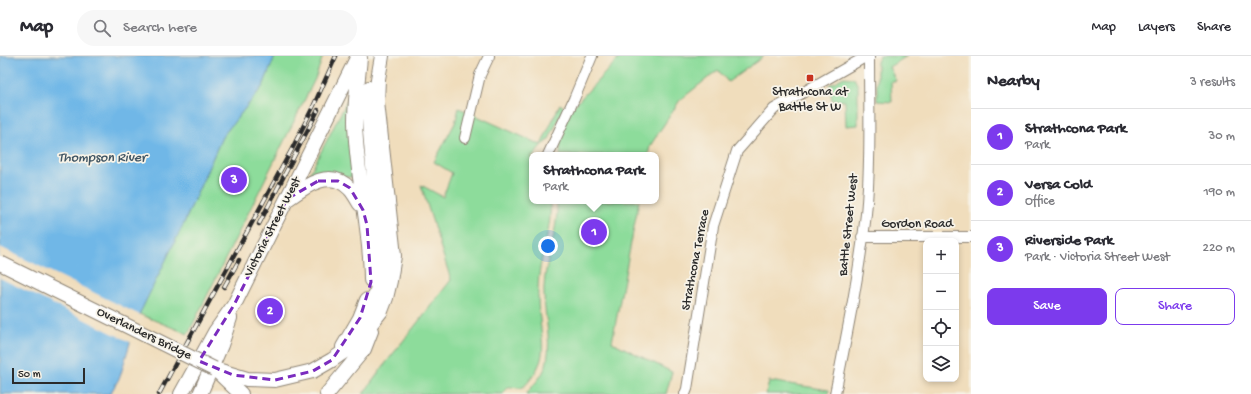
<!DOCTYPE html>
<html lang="en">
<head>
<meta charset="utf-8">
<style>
	:root { --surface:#fff; --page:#f7f7f7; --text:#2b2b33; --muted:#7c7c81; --line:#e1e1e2; --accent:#7c3aed }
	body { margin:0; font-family:"Gochi Hand",sans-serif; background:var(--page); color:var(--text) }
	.controls { position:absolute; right:12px; bottom:12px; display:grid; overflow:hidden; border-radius:8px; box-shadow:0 2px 6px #0003 }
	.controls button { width:36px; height:36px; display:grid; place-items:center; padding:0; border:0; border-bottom:1px solid var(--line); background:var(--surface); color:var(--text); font:20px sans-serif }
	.scale { position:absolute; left:12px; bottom:10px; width:73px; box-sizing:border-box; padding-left:4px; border:2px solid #2b2b2b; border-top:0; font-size:11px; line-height:14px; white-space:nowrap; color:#2b2b2b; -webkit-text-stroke:3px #f7f3e8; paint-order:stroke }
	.you { position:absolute; left:548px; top:190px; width:14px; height:14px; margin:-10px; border:3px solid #fff; border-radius:50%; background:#1a73e8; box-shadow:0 0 0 6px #1a73e833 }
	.badge { display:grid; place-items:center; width:26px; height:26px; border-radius:50%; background:var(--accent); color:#fff; font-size:13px; font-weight:700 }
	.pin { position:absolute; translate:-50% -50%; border:2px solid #fff; box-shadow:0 1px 4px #0006 }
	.popup { position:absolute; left:529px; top:96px; width:130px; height:52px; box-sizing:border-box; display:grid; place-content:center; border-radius:8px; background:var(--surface); filter:drop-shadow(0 1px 3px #0005); font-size:13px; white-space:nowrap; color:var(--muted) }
	.popup b { font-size:15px; color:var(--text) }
	.popup::after { content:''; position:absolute; left:50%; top:100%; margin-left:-8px; border:8px solid transparent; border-top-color:var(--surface) }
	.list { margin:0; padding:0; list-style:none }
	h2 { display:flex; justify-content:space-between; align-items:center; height:52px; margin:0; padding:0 16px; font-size:17px }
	h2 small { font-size:13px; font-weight:400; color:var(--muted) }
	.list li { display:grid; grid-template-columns:26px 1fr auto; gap:12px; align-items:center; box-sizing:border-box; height:56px; padding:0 16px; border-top:1px solid var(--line) }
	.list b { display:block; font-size:15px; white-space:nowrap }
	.list p { margin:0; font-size:13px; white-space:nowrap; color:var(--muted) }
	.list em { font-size:13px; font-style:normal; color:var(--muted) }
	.actions { display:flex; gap:8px; padding:12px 16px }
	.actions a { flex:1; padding:9px 0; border:1px solid var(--accent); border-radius:8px; text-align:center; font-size:14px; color:var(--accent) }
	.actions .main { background:var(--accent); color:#fff }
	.icon { flex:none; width:22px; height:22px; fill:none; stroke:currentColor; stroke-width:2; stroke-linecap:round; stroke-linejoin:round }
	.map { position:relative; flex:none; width:971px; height:338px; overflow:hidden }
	header { display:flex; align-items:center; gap:24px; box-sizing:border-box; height:56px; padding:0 20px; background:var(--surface); border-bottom:1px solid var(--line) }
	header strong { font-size:19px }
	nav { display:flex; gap:22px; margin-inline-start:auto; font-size:14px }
	.search { width:280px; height:36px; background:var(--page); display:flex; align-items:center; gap:10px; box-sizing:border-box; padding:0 14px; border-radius:22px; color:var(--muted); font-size:15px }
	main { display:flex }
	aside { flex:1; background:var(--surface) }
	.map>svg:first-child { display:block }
</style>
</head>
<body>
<header>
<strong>Map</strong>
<div class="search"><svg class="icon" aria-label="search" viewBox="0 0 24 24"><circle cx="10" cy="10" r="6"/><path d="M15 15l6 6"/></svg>Search here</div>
<nav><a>Map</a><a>Layers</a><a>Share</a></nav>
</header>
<main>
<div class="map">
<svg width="971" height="338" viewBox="0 0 971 338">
	<rect width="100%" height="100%" fill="#f7f3e8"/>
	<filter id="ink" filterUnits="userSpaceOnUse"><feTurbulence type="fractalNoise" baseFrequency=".025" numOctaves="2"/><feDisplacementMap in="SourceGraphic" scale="8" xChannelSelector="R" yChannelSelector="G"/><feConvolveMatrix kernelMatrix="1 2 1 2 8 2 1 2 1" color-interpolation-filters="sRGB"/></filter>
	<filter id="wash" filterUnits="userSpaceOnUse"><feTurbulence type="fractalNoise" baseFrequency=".012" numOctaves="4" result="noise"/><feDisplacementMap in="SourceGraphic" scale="16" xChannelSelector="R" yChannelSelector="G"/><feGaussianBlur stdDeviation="0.9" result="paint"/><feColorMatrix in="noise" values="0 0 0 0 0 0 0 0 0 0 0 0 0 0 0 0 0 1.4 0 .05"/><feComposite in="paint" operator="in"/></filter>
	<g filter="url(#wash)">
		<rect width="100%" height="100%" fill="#f0ddbc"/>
		<path fill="#8ddc9b" stroke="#5c8463" d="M275,0H323L315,23L188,278L139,258L184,167L222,81L263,30Z
			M621,0H764L728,26L718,14L680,44L650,90L648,99H560L561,77L570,54Z
			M880,0H907L889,11L896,25H891L892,46L877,45V6Z
			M844,21L854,22L858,30V69L846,70L845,45L832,44L829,29Z
			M347,45L350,47L355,121H345L326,116L311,120L310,117Z
			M560,48L564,51L549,83L538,93L535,99H532V145H550C553,174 538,203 538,233C538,243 538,253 540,263C541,279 546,296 538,311C536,316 526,331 521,332C512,333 508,326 503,338H363L385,308L451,224L421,129L443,141L452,117L434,106L455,67L459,52L541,89Z
			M557,145H639L612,286L672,316L666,338H526C534,328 545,318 547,305C552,280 543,257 544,232C545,203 559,174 557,145Z
			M769,325L829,334L828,338H766Z"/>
		<path fill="#70b7e7" stroke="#4e7189" d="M0,0H275L263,30L222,81L184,167L137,263L120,321L110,338H0Z"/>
		<path fill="#f0ddbc" d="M0,191L140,259L132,287L0,222Z"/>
	</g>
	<g filter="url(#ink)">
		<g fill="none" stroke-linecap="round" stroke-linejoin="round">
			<defs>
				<path id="minor" d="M465,82L480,19L489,0
					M548,99L574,43L592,0
					M862,181H971
					M685,338L687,333L713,170L737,95L774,53L867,0
					M835,338C847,278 859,219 866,158C871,106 869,53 869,0"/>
				<path id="secondary" d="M360,2C358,23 355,45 355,66C356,120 371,171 371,224
					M289,142C307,129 331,112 350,133C354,137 357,143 360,148
					M368,258C378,240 380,222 381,202L368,52L369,32
					M343,291L360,262L367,244
					M214,313L247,323L275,324L313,315L332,304L355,288L381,255L386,242L390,225L394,200L377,46L378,23L382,0
					M219,317L241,338
					M181,338L215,276L234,249L358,0
					M200,338L221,289L230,262
					M327,338L364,293L371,275"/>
			</defs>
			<use href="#minor" stroke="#8e8474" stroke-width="12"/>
			<use href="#secondary" stroke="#8e8474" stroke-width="16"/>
			<use href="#minor" stroke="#fff" stroke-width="10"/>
			<use href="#secondary" stroke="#fff" stroke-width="14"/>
			<defs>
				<path id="rail" d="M259,168L318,54
					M224,231L239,204
					M159,338L292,93L314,49L336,0"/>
			</defs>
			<use href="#rail" stroke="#2b2b2b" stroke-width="4.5"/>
			<use href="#rail" stroke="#f7f3e8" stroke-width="3" stroke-dasharray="9" stroke-linecap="butt"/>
			<defs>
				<path id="secondary-bridge" d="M0,207L214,313"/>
			</defs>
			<use href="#secondary-bridge" stroke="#8e8474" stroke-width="16" stroke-linecap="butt"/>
			<use href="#secondary-bridge" stroke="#fff" stroke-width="14"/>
		</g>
	</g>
	<path fill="none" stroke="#7b2cbf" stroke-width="3" stroke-dasharray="8 5" stroke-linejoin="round" d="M318,125H338L350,132L363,154L367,169L371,226L360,262L332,304L313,315L275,324L233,319L199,305L234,249L287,143Z"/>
	<rect fill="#c8321e" stroke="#f7f3e8" stroke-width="1.5" x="806" y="18" width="8" height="8" rx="2"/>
	<g text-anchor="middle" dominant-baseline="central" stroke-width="3.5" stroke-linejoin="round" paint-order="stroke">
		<g font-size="13" fill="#2b2b2b" stroke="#f7f3e8">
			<text x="810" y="36">Strathcona at<tspan x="810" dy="15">Battle St W</tspan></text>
		</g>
		<g font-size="13" fill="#2b2b2b" stroke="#f7f3e8">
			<text x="917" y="168">Gordon Road</text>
			<text transform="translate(849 169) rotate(-84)">Battle Street West</text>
			<text transform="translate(273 171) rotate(-63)">Victoria Street West</text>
			<text transform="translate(696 204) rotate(-79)">Strathcona Terrace</text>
			<text transform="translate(144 278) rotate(26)">Overlanders Bridge</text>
		</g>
		<g font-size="14" font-style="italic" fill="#405563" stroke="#f7f3e8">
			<text x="102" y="102">Thompson River</text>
		</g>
	</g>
</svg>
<div class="controls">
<button>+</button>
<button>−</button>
<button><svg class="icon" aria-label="locate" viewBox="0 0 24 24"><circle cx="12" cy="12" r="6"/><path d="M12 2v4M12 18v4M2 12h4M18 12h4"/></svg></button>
<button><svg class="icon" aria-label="layers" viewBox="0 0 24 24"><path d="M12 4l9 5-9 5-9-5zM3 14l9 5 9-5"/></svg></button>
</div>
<div class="scale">50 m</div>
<div class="you"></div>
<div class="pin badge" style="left:594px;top:176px">1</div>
<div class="popup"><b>Strathcona Park</b>Park</div>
<div class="pin badge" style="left:270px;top:255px">2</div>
<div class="pin badge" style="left:234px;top:124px">3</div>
</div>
<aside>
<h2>Nearby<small>3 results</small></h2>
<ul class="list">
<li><span class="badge">1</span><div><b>Strathcona Park</b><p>Park</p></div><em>30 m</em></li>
<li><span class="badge">2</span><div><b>Versa Cold</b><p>Office</p></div><em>190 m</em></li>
<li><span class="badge">3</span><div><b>Riverside Park</b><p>Park · Victoria Street West</p></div><em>220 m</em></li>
</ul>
<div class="actions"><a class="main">Save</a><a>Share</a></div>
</aside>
</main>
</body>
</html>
